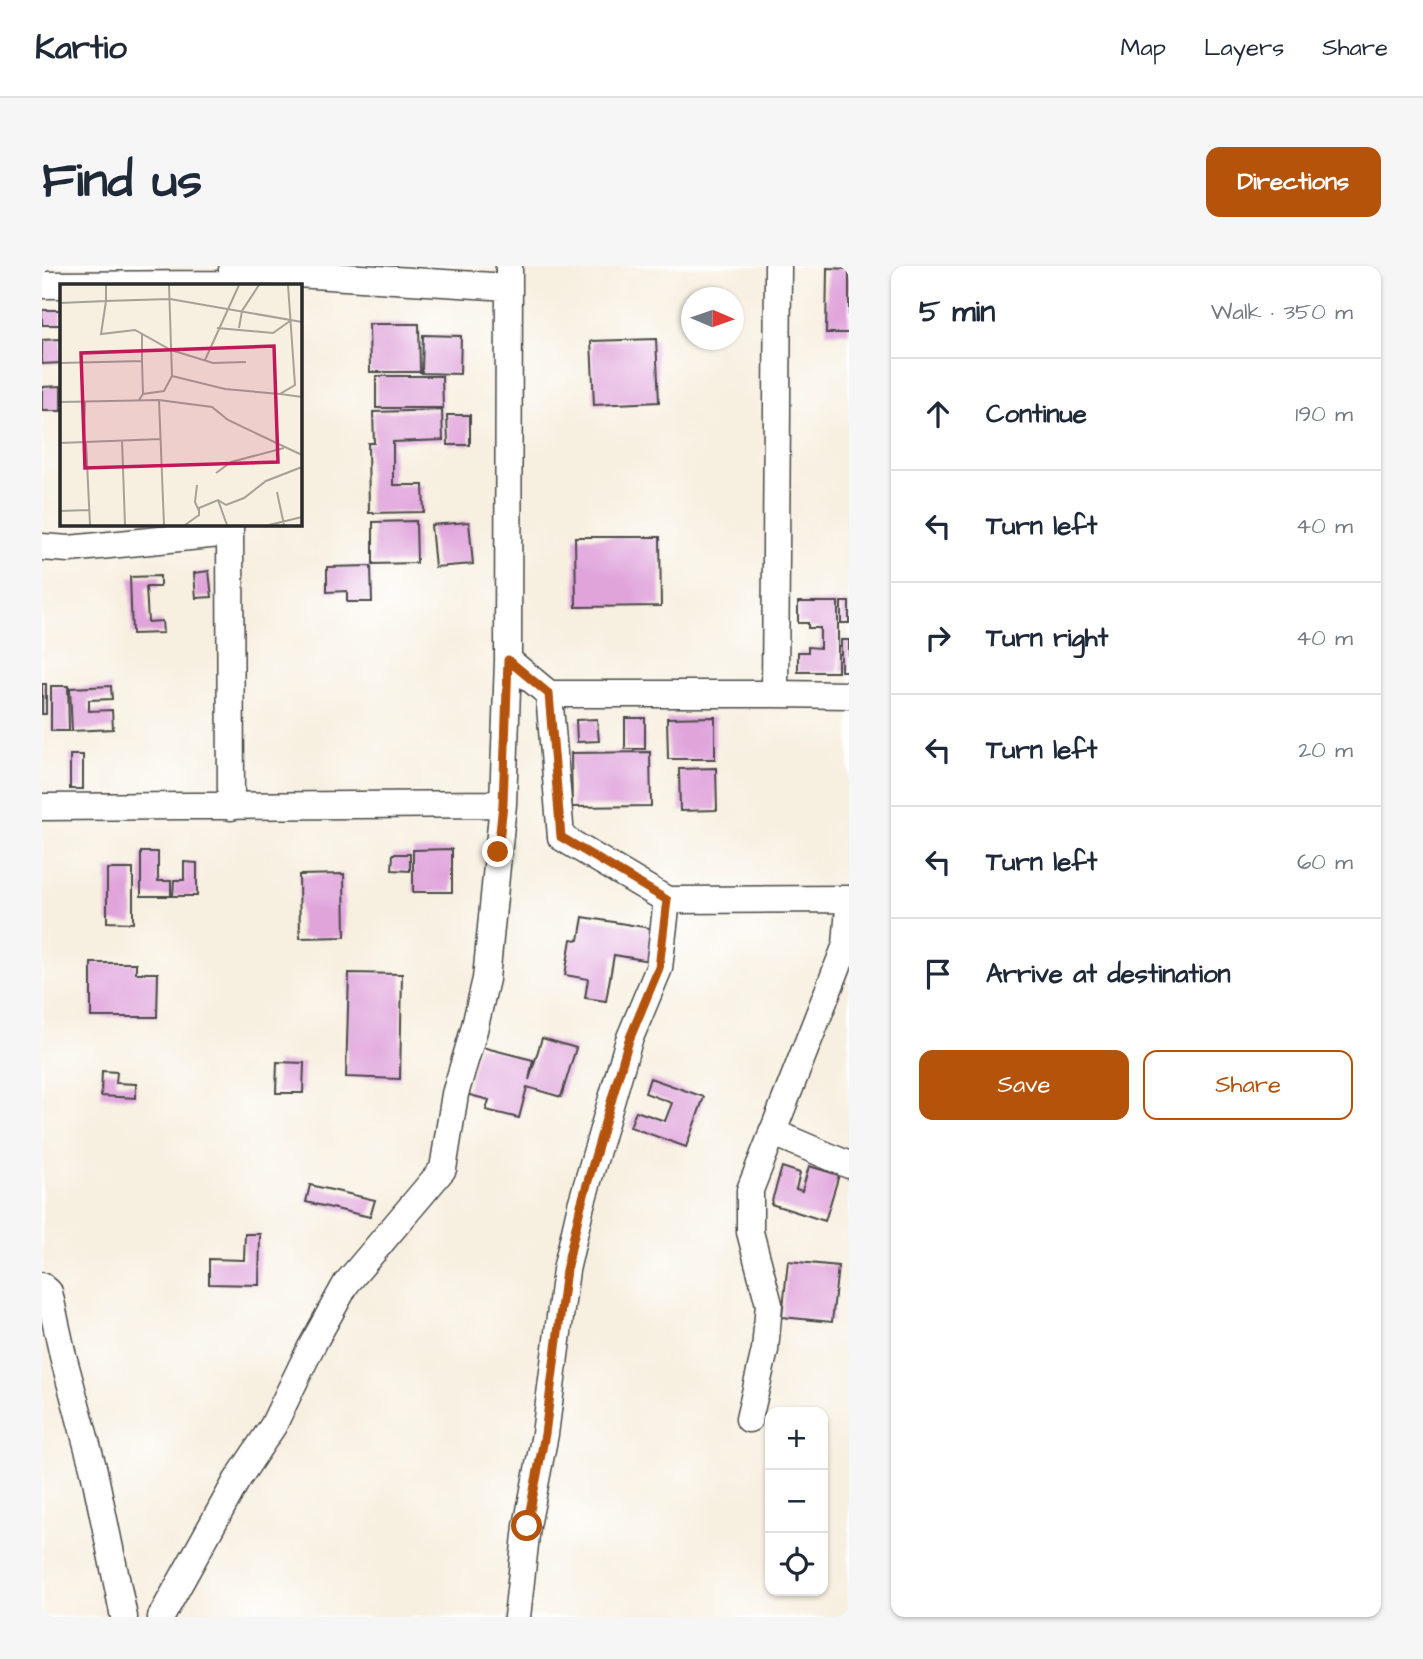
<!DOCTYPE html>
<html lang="en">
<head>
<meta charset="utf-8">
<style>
	:root { --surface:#fff; --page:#f6f6f7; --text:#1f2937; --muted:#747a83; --line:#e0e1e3; --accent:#b45309 }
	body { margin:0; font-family:"Architects Daughter",sans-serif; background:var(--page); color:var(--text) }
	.controls { position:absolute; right:21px; bottom:21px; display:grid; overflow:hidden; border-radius:14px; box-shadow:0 2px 5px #0004 }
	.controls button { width:63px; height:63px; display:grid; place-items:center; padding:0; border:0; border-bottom:2px solid var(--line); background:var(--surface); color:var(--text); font:35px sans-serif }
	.compass { position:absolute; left:639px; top:21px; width:63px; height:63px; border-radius:50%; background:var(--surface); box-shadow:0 2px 5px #0004; rotate:92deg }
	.stop { position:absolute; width:21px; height:21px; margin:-16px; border:5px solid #b45309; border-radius:50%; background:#fff }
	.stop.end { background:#b45309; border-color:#fff; box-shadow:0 2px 7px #0008 }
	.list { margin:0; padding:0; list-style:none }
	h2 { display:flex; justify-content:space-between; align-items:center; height:91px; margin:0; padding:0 28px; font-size:30px }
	h2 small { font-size:23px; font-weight:400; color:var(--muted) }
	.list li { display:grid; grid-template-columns:46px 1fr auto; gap:21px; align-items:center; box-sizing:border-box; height:112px; padding:0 28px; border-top:2px solid var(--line) }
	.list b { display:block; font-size:26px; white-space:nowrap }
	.list em { font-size:23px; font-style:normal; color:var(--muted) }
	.actions { display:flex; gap:14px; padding:21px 28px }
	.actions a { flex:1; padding:16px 0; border:2px solid var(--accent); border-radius:14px; text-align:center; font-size:24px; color:var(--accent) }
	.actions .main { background:var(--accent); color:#fff }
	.icon { flex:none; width:38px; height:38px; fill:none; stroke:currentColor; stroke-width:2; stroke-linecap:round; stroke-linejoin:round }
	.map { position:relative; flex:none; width:807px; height:1351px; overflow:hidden; border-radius:14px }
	header { display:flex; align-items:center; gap:42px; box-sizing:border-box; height:98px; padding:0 35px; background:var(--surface); border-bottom:2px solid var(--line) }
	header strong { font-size:33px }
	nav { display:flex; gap:38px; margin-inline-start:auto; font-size:24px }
	.intro { display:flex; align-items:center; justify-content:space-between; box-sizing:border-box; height:168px; padding:0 42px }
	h1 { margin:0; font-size:49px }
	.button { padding:18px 32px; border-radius:14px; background:var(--accent); color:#fff; font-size:24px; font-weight:700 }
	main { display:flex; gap:42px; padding:0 42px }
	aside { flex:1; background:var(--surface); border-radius:14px; box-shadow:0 2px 5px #0004 }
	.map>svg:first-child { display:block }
</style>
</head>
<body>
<header>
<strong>Kartio</strong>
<nav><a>Map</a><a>Layers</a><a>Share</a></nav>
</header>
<div class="intro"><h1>Find us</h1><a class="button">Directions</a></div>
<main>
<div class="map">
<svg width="807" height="1351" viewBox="0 0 807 1351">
	<rect width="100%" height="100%" fill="#fff"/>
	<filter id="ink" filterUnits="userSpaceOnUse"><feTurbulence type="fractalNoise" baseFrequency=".0143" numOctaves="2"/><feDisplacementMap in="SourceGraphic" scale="14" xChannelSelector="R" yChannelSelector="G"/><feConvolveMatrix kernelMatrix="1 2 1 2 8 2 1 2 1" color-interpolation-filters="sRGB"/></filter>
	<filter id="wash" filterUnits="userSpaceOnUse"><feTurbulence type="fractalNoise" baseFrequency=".00686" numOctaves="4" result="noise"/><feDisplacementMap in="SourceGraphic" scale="28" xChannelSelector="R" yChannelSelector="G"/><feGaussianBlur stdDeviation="1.57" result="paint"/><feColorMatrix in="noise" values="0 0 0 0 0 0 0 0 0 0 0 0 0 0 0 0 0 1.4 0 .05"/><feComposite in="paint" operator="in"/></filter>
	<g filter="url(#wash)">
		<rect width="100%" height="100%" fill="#f7efdf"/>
		<g id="blocks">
			<path fill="#e0a4db" d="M785,2L807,3V67H784Z
				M0,44H19V59H0Z
				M327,58H377L378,106H328Z
				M381,69L419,70L418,108L380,107Z
				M19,73V97L0,98V74Z
				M614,73L617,136L552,139L549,75Z
				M334,110H400L401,142H334Z
				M19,120V145H0V121Z
				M400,144L401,174L351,176V219H381L382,246L327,247L326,177H332L331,146Z
				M405,149H428V179H406Z
				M374,255L375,297L331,298V256Z
				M427,256L431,298L393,301L389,259Z
				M533,271H618L619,340L534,341Z
				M329,300L330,336H305V325L285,326V301Z
				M167,305L170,331L154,332L152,307Z
				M118,310V321H104L106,356L120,355L121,367L90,368L88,311Z
				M756,336H796V406H756V386H766V381L778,382V362H766V357H756Z
				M799,336H807V357H799Z
				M799,374H807V405H799Z
				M0,418H4V448H0Z
				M9,420H26L27,465H9Z
				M69,420L70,433L47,434V445L70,444L71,463L30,465L28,422Z
				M673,451V493H626L625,452Z
				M583,452H603V483H583Z
				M555,453L557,475L535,476L534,454Z
				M608,486L609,540L530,541L529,487Z
				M28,489H41V523H28Z
				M674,502L675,544L638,545L637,503Z
				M410,583V626H371V584Z
				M99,586H116V615H129V630H99Z
				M351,588H368V605L350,604Z
				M142,596L155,597V630H131L132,614H142Z
				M65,603H91V657L65,656Z
				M302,608L303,671L258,672L257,609Z
				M541,651L614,663L608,695L572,689L564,735L543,732L546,713L523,709L529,673L537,674Z
				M49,697H94V707H116L115,751H49Z
				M307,707L360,708L358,813L304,811Z
				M500,772L534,782L519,831L485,821L477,852L444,844L447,834L424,828L436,780L491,794L487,814Z
				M235,796L262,797L261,827H234Z
				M60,805L75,806L74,817L94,818V832L59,830Z
				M608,812L662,831L644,881L588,861L594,845L623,855L630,837L603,827Z
				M767,900L797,909L783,955L729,938L740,901L758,907L754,923L760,925Z
				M268,919L333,934L328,951L264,936Z
				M203,968H218L217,1019L167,1018V993L202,994Z
				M746,995L796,1000L790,1056L740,1051Z"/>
		</g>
	</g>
	<g filter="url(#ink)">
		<use href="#blocks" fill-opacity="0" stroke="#4a4846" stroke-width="2"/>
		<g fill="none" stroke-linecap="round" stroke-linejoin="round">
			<defs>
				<path id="street" d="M736,0L733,428L807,429
					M190,4L467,21
					M0,19L186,18
					M188,257L189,541
					M0,281L27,283L188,267
					M466,394L507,428L519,571L625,634L807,633
					M507,428H733
					M0,541L461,538
					M730,866L807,899
					M0,1020L7,1026L21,1090L52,1205L82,1351
					M707,1153L723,1084L727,1038L708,966V924L804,679L807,642
					M119,1351L195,1214L231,1160L268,1083L304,1018L401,903L413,828L432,764L444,713L461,538L466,394L467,0
					M475,1351L485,1260L503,1168L524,1004L539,939L587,774L617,702L625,634"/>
			</defs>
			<use href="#street" stroke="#4a4846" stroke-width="29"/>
			<use href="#street" stroke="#fff" stroke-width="26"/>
		</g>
	</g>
	<g fill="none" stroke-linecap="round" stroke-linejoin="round" filter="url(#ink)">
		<path stroke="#b45309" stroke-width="9" d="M456,586L461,538L466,394L507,428L519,571L625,634L617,702L587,774L539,939L524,1004L503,1168L485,1260"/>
	</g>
	<g transform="translate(18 18)">
		<rect width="242" height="242" fill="#f7efdf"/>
		<path fill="none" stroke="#a5a197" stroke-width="2" d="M228,1L235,101L220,110L242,113M0,19L46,17V1M157,44L213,49L230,37M179,44L182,27L199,1M145,76L179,1M82,77L83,110M186,78L153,79L111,66L75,46L41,50L46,17L110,15L242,38M0,79L82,77V49M112,92L165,105L220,110M79,116L83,110L104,107L112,92L109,1M99,116L104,241M0,118L99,116L152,123L168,136L242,171M62,156L65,241M24,157L25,118M26,158L30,241M0,159L101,155M156,189L171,178L224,164M137,201L135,218L139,227M217,208L224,241M158,216L167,241M0,227L29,226M125,241L139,231V224L158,216L166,221L184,214L206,197L242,183M209,241L242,233"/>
		<path fill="#c2185b" fill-opacity="0.15" stroke="#c2185b" stroke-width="3.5" d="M214,62L218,178L25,184L21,69Z"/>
		<rect width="242" height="242" fill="none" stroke="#2b2b2b" stroke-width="3.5"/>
	</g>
</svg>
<div class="controls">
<button>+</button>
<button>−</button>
<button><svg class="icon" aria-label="locate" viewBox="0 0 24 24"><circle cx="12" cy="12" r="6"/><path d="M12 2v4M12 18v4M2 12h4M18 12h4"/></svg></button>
</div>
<svg class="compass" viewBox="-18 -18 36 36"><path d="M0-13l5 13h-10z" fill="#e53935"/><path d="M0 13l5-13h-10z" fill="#747a83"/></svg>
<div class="stop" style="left:485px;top:1260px"></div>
<div class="stop end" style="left:456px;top:586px"></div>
</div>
<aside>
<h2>5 min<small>Walk · 350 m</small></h2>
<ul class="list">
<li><svg class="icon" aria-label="ahead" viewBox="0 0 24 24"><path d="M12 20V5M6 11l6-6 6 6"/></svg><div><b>Continue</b></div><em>190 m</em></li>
<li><svg class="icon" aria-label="left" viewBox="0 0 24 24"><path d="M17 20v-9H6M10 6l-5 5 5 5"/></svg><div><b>Turn left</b></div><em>40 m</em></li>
<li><svg class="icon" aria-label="right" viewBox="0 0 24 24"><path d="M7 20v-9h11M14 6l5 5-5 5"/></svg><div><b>Turn right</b></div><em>40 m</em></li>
<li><svg class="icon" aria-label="left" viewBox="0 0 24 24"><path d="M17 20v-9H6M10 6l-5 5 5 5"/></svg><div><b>Turn left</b></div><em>20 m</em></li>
<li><svg class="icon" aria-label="left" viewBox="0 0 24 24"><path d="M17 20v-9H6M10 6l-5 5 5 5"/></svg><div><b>Turn left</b></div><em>60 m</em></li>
<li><svg class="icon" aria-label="arrive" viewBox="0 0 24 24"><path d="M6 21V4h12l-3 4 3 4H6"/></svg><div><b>Arrive at destination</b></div></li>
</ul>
<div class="actions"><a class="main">Save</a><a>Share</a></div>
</aside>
</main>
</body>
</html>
